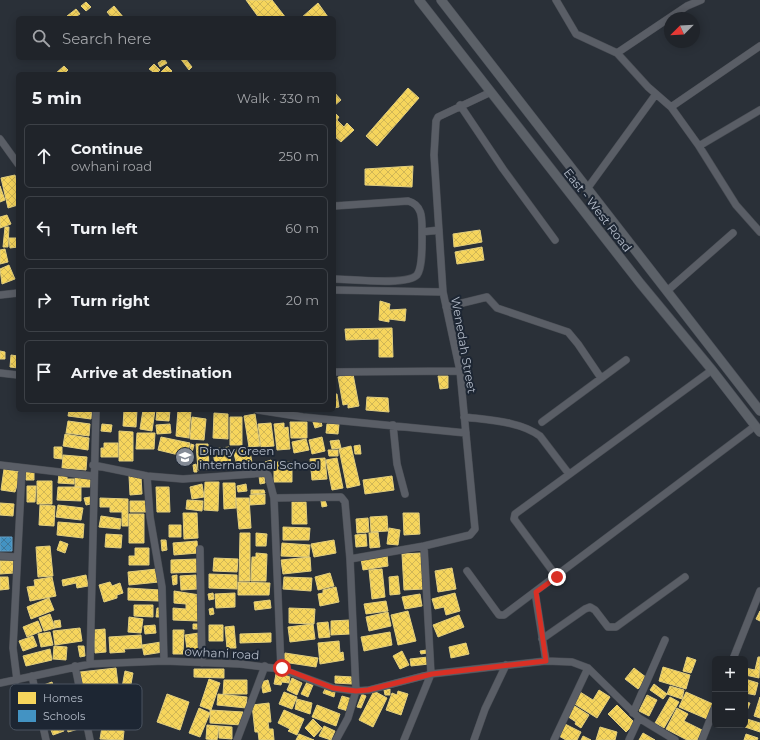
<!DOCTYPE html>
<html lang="en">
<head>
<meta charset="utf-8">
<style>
	:root { --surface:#20242a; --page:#282c32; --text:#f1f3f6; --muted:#a2a4a8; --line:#3d4147 }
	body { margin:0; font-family:Montserrat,sans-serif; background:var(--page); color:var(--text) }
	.controls { position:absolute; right:12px; bottom:12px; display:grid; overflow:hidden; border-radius:6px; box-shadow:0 2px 10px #0003 }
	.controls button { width:36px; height:36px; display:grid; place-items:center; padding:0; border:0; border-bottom:1px solid var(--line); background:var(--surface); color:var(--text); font:20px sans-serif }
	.compass { position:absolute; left:664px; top:12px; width:36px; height:36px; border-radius:50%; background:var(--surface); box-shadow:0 2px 10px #0003; rotate:246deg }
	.stop { position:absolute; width:12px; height:12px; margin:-9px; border:3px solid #d93025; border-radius:50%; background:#fff }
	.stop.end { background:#d93025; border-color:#fff; box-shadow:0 1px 4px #0008 }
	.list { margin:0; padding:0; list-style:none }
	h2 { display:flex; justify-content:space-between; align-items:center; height:52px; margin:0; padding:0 16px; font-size:17px }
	h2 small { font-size:13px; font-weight:400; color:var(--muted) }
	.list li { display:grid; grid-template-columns:26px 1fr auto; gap:12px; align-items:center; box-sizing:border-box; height:64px; margin:0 8px 8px; padding:0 8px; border:1px solid var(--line); border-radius:6px }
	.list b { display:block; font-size:15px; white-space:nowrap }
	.list p { margin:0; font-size:13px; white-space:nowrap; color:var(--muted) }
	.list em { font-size:13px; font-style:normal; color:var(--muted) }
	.icon { flex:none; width:22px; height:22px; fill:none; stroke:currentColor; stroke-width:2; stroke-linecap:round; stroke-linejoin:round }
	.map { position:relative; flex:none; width:760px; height:740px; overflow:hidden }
	.search { position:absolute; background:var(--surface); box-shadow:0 2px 10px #0003; left:16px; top:16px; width:320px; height:44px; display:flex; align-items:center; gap:10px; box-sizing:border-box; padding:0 14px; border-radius:6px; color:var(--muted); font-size:15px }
	.panel { position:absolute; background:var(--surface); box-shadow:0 2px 10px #0003; left:16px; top:72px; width:320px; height:340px; border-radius:6px }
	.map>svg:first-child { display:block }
</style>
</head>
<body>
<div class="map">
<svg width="760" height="740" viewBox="0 0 760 740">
	<defs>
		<pattern id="homes-cross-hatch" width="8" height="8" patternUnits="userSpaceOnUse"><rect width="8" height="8" fill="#f6d55c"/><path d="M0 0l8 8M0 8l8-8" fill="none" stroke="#d0b656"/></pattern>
		<pattern id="schools-cross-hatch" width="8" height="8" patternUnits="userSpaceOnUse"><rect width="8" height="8" fill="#4393c3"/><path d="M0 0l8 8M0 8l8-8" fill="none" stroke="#3f789a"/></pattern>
	</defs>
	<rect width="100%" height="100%" fill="#2a3038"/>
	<path fill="url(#homes-cross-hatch)" stroke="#e2ce7d" d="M246,0H272L286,18H259Z
		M86,2L91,7L86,11L81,6Z
		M318,3L328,17L301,18Z
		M114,6L124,18H112L107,12Z
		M76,9L80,14L74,18H68L67,16Z
		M180,58H185L192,67L189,70Z
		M164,59L167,63L160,67L158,63Z
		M154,64L160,70L156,74L149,69Z
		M64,66L68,70L64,74H55Z
		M167,66L172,71L169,74H159Z
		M408,88L419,98L377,146L366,136Z
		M334,92L341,100L334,106Z
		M334,112L339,117L337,120L344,127L347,123L354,130L341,142L334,136Z
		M413,166L412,187L365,185V169Z
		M15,175L18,186V205L8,208L1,178Z
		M0,186L5,200L0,202Z
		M7,215L11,224L0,228V217Z
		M5,227H9L8,247H3Z
		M480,230L482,242L454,247L453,234Z
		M9,238H18V247L10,248Z
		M482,247L484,260L457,264L455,252Z
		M5,249L8,262L0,264V250Z
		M9,265L15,279L2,284L0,269Z
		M380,301L390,304L389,310L406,309L405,321L389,319V322L379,320Z
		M392,328L393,357H379V339L346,340L345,329Z
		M0,351L5,352V359H0Z
		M11,355L18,356V368L10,367Z
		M353,374L359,406L348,408V404L343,405L338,377Z
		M438,376H448V388L440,389Z
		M334,394H337L339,407L334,408Z
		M367,397L388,398L389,412L366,410Z
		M69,410H92L91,419L68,416Z
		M124,410H137L136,427L123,426Z
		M143,410H155L152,431L140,429Z
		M157,410H170L169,421L156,420Z
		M178,410H191L189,438L176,436Z
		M214,413L228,414V439L213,438Z
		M255,414L260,446L249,447L244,416Z
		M192,417L206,419L204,440L190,439Z
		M230,417H242V445H230Z
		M68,421L90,424L89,436L66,433Z
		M321,421L322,426L315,428L313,422Z
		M290,422H307V438H291Z
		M271,423L274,446L261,447L258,424Z
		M284,423V428L288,427L290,449L277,450L274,424Z
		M102,424L112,425L111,432L101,431Z
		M170,424L171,433L157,434L156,425Z
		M327,424H339L338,434L326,433Z
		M119,431L133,432V461H119Z
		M137,433H155L154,449H136Z
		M65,434L89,438L88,450L63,446Z
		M161,437L190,443L187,457L158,450Z
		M322,437L325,451L312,454L309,440Z
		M306,439L309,450L294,453L292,442Z
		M339,440L341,448L332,449L330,441Z
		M104,443H118V457H101V448H104Z
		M191,444L194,445L191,456L189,455Z
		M196,444H208L209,469L198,470Z
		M360,445L361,454H355L354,446Z
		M351,446L360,485L347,488L339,449Z
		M54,447H62V459L54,458Z
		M229,447L231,465L215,467L213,449Z
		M249,447L252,462L237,465L233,450Z
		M328,450H338V456H329Z
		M63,455L87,457L86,470L62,468Z
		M325,458L327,479L312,480L310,459Z
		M337,458L343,488L332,490L326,460Z
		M271,460L273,466L267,468L265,462Z
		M274,462H292V482H274Z
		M196,464L197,472H194L193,465Z
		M4,469L21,472L15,492L1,490Z
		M26,472H34V480H26Z
		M59,474L67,475V479H74V484L58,483Z
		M264,475L265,483L260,484L259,476Z
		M75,476H91L90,487H75Z
		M129,476H141L142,494L130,495Z
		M392,476L394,490L365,494L363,480Z
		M37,481H52V504H37Z
		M205,482H219L218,511L204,510Z
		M223,483H235L236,508L224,509Z
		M202,484L204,497L192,499L190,487Z
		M246,484L247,491L238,492L237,486Z
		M27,486H36L35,502H27Z
		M58,487H81V501L57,500Z
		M156,487H169L170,512H157Z
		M251,490H264L265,493L251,494Z
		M265,494V504L250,505V495Z
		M90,497L91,504L86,505L84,498Z
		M100,498L128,499V526H122V512H110V507H100Z
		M236,498H249L251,528L239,529Z
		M187,500L203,501L202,511L186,509Z
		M325,500L327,506L322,507L321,501Z
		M130,501H147V512H130Z
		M292,502H306L307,524H292Z
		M0,503L14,504L13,516L0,515Z
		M40,505L55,506L54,526L39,525Z
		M58,505L83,508L81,520L56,517Z
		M183,513H197L198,538L184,539Z
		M403,513H419L420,534L404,535Z
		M129,514H144V543H129Z
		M101,516L121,519L120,529L99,527Z
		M387,516L388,531L371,532L370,517Z
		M368,518L369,532L357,533L356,519Z
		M58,522L84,524L83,538L57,535Z
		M169,525H181V537H169Z
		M283,527L310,528L309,540H283Z
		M389,528L400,530L398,545L387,544Z
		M378,532L380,547L370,548L369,533Z
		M240,533H250V581H239Z
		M256,533L267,534L266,546H256Z
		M106,534L122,535L121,548L105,547Z
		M366,534L367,546L356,547L355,535Z
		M161,540H166L167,550L162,551Z
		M334,540L336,553L314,557L311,544Z
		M60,541L68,544L65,553L57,550Z
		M197,541L198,553L174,555L173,543Z
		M282,543L310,545L309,557L281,556Z
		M50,546L53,576L38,577L36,547Z
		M135,548H149V565H129V556H135Z
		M256,553L267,554L266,581H251L252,557H256Z
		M421,553L424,589L404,590L402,554Z
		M387,555L388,566L363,570L361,559Z
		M310,557L311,571L283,574L281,560Z
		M214,558L238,559L237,572L213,571Z
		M198,559L199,572L171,573V560Z
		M0,561H13L14,573L0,574Z
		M452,568L456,589L438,592L435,571Z
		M157,569L159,582L129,585L128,572Z
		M382,569L385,597L372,599L369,570Z
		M330,573L334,586L318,590L315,577Z
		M209,574L237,575V589L209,588Z
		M86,575L88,586L77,588L76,583L63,586L62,580Z
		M177,575V584L173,585L172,576Z
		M196,575L197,589L181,590L180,576Z
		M398,576L400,594L390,595L389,577Z
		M0,577H8L9,589L0,590Z
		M52,577L56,596L30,601L27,587L35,586L34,580Z
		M284,577L312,578L311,591L283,589Z
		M110,582L112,586L120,583L123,593L117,595V598L104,602L99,585Z
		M238,582L270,583L269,595H238Z
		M336,587L339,602L320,606L318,594L323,593V590Z
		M128,588L160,590L159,601L128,600Z
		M174,591L200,595L198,621L173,620V608L186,609V604L174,603Z
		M213,593L214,599L209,600L208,594Z
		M235,593V607L216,608L215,594Z
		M455,593L460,611L446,615L444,607L435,609L432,599Z
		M420,594L422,606L405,609L402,597Z
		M49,598L54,610L31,619L27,607Z
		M270,600L271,608L255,610L254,602Z
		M386,601L388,611L366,614L364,604Z
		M134,605H153V617L134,616Z
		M157,608H162V617H156Z
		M213,608L214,614L210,615L209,609Z
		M289,608L315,609L314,624L289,623Z
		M408,611L416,641L398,645L391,615Z
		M760,611V621L756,619Z
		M388,612L391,626L369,631L366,617Z
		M50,614L55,628L44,631L39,618Z
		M459,615L464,627L438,637L433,625Z
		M129,617L143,619L141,633L128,632Z
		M60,620L61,627L55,628L54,621Z
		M350,620V634L331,635V621Z
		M38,621L42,631L27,637L23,627Z
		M328,622L330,637L319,638L317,623Z
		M193,624H201V629H193Z
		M313,624L315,639L290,642L288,627Z
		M155,625L156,633L145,634L144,626Z
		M209,625H223V641H209Z
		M234,626L236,648H227L225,627Z
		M80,628L82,641L55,645L53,631Z
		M105,629L106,652L95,653L94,630Z
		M173,630H184L183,654H173Z
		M50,632L53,645L41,647L38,634Z
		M390,632L392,645L364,651L361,637Z
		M199,633L202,654L188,656L185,635Z
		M271,633V642L240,643V634Z
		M141,635L142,648L124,649L125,652L110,653L109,637Z
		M33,636L37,646L23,651L19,641Z
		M339,641L340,653L343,652L344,660L320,664L318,643Z
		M161,642L163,652L144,655L142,645Z
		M466,643L469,654L451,658L449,647Z
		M54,646L67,647L66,660L53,659Z
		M78,646H84L85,656L80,657Z
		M50,649L52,660L26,666L23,656Z
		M427,650V653L421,654L420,651Z
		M402,651L409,665L400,669L393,656Z
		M285,653L318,658L316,667L283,662Z
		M428,657L429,664L411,666L410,659Z
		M687,657L696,660L691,673L683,671Z
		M758,657H760L759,678L745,675V668L755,670Z
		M663,667L690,675L686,689L659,681Z
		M116,668L120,701L90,704L88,684L82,685L80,672Z
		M634,668L647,678L638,689L625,679Z
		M194,669H224V678L194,677Z
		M125,671L133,673L129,695L121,693Z
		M276,674L290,676L289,683L282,682L281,685L274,684Z
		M335,676L353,677L352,684L335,683Z
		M292,678L302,683L297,695L287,690Z
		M209,679L220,683L211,710L200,706Z
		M745,679L758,683L755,695L745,693Z
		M224,680H247V694H223Z
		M268,680L271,691L263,693L261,682Z
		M52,682L59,702L46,707L38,687Z
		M307,682L313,685L308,697L301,694Z
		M654,684L667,694L663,699L650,690Z
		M670,686L684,690L682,699L667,694Z
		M325,689L335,692L334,697L323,693Z
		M390,689V695H385L384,690Z
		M599,690L610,697L597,718L573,703L580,692L593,700Z
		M374,691L387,698L373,727L359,720Z
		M398,691L408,694L401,715L386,710L392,693L397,695Z
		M284,692L297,697L292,709L279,704Z
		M686,692L713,704L707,719L679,707Z
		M167,694L189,702L180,730L157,722Z
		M218,694L247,697L246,708L217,705Z
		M362,694L366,696L361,708L357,707Z
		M647,695L657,700L649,716L639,711Z
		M342,696L352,699L348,711L338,708Z
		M670,697L679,702L664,728L655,723Z
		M760,697V718L754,716Z
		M297,699L312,703L310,714L295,709Z
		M745,702L750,703L745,716Z
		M269,703L271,722H268L269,729H273L274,740H259L258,732H255L252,705Z
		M317,705L340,714L336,726L312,717Z
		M573,705L589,715L581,728L575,724L576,722L567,716Z
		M617,705L635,723L626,732L608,714Z
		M199,708L210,713L200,737L189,733Z
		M677,708L688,714L684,721L702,730L697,740H687L666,729Z
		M55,709L64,731L53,735L44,713Z
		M210,710L243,712L242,725L210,723Z
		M284,710L304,719L297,735L288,731L290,729L278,723Z
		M79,716L82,728L68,732L65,720Z
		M313,719L322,728L314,737L305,728Z
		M747,719L760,723V732L745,727Z
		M565,724L581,732L577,740H566L559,736Z
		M207,725L219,726L217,740L206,739Z
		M219,726L232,727V739L219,738Z
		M324,726L335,731L331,740L319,736Z
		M102,727L124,731L123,740L100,739Z
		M600,727L617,732L615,740H596Z
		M643,733L655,740H639Z
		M299,734L314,740H296Z
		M746,734L758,738L757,740H744Z
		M583,736L591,740H581Z"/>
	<path fill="url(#schools-cross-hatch)" stroke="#659fc5" d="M0,537H12V551H0Z"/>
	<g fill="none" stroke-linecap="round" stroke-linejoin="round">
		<defs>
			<path id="minor" d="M556,0L576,34L617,53L648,87L671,107L699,146L736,205L760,232
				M617,53L687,6L701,0
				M460,105L503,169L555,240
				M671,107L760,46
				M0,139L18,164
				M699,146L760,110
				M587,189L656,94
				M334,206L408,201C423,205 422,219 422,232L439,230
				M334,279C350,279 407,286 417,275C423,267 422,242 422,232
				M334,290L443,292
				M667,291L733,233
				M0,295L18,293
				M446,307L487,297L497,308L568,332L578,344L601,378
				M334,372L460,371
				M0,373L18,375
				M258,410L303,417L466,433
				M464,417C488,420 520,421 540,436L569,474
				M542,422L626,360
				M393,425L397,464L405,494
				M0,465L93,476
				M93,465L147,476L183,479L265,473L268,475L274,498L281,669
				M147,476L150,517L162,587L164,661
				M274,498L341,497L345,502L350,559L356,691L348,718L336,740
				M200,549L202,663
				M0,556L17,557
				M350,559L424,546L470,535L475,529L460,371L443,292L434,155L436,121L438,117L491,92
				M467,571L499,615H504L755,426
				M557,577L514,519L515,514L712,370
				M535,592L546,661
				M542,639L585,609L590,607L595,610L608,627H616L685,577
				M733,659L760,591
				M90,664L96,410
				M75,666L90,740
				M32,676L46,740
				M17,680L13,648L22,468
				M0,683L90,664L164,661L240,664L281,669L333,688L356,691L369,690L431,674L546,661L572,662L588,668L639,718L675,740
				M633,713L665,640
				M237,740L265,666
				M404,740L431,674L424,546
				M474,740L485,709L506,665
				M554,740L588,668
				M629,740L639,718
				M702,740L715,707"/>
			<path id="major" d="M419,0L640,283L712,370L760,432
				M441,0L760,411"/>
		</defs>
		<use href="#minor" stroke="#484c53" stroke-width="8"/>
		<use href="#major" stroke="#484c55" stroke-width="10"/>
		<use href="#minor" stroke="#5a5e66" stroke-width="7"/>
		<use href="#major" stroke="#5c6168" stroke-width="9"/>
	</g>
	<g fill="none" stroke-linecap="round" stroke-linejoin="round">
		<path stroke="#d93025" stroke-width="5" d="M282,668L333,688L356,691L368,690L432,674L546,661L536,592L557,577"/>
	</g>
	<defs>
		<symbol id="school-disc" viewBox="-11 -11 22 22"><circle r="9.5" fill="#848b96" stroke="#1d2633"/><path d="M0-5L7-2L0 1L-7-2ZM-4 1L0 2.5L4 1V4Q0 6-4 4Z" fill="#fff"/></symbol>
	</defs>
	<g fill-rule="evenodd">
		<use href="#school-disc" x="174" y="446" width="22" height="22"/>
	</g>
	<g text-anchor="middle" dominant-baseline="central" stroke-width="4" stroke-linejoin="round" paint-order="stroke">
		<g font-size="12" fill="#b4bcc9" stroke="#1d2633">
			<text transform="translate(598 210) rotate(52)">East - West Road</text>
			<text transform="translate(464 345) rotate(80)">Wenedah Street</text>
			<text transform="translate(222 653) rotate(3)">owhani road</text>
		</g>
		<g font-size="12" fill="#b4bcc9" stroke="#1d2633" text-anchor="start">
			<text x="199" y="450">Dinny Green<tspan x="199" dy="14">international School</tspan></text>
		</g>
	</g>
	<rect x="10" y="684" width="132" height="46" rx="6" fill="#1d2633" stroke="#4a5360" stroke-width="1"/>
	<rect x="18" y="692" width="18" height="12" fill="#f6d55c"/>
	<rect x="18" y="710" width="18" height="12" fill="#4393c3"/>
	<g font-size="11" fill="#b4bcc9">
		<text x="43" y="702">Homes</text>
		<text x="43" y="720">Schools</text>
	</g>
</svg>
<div class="controls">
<button>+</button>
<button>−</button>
</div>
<svg class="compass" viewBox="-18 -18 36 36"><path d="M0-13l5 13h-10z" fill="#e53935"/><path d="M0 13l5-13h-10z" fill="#a2a4a8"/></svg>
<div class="stop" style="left:282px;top:668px"></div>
<div class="stop end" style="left:557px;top:577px"></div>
<div class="search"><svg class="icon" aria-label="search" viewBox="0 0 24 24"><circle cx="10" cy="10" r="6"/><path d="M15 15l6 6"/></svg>Search here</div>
<section class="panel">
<h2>5 min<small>Walk · 330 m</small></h2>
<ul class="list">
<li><svg class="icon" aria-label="ahead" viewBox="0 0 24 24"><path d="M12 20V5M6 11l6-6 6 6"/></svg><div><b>Continue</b><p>owhani road</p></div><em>250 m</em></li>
<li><svg class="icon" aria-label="left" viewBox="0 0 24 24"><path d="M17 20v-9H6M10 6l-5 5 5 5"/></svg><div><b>Turn left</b></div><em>60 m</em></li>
<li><svg class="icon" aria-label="right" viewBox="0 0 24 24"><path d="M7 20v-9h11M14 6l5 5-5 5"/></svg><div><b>Turn right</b></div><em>20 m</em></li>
<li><svg class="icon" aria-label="arrive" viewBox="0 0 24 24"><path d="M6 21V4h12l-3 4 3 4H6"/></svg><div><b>Arrive at destination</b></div></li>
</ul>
</section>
</div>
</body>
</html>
